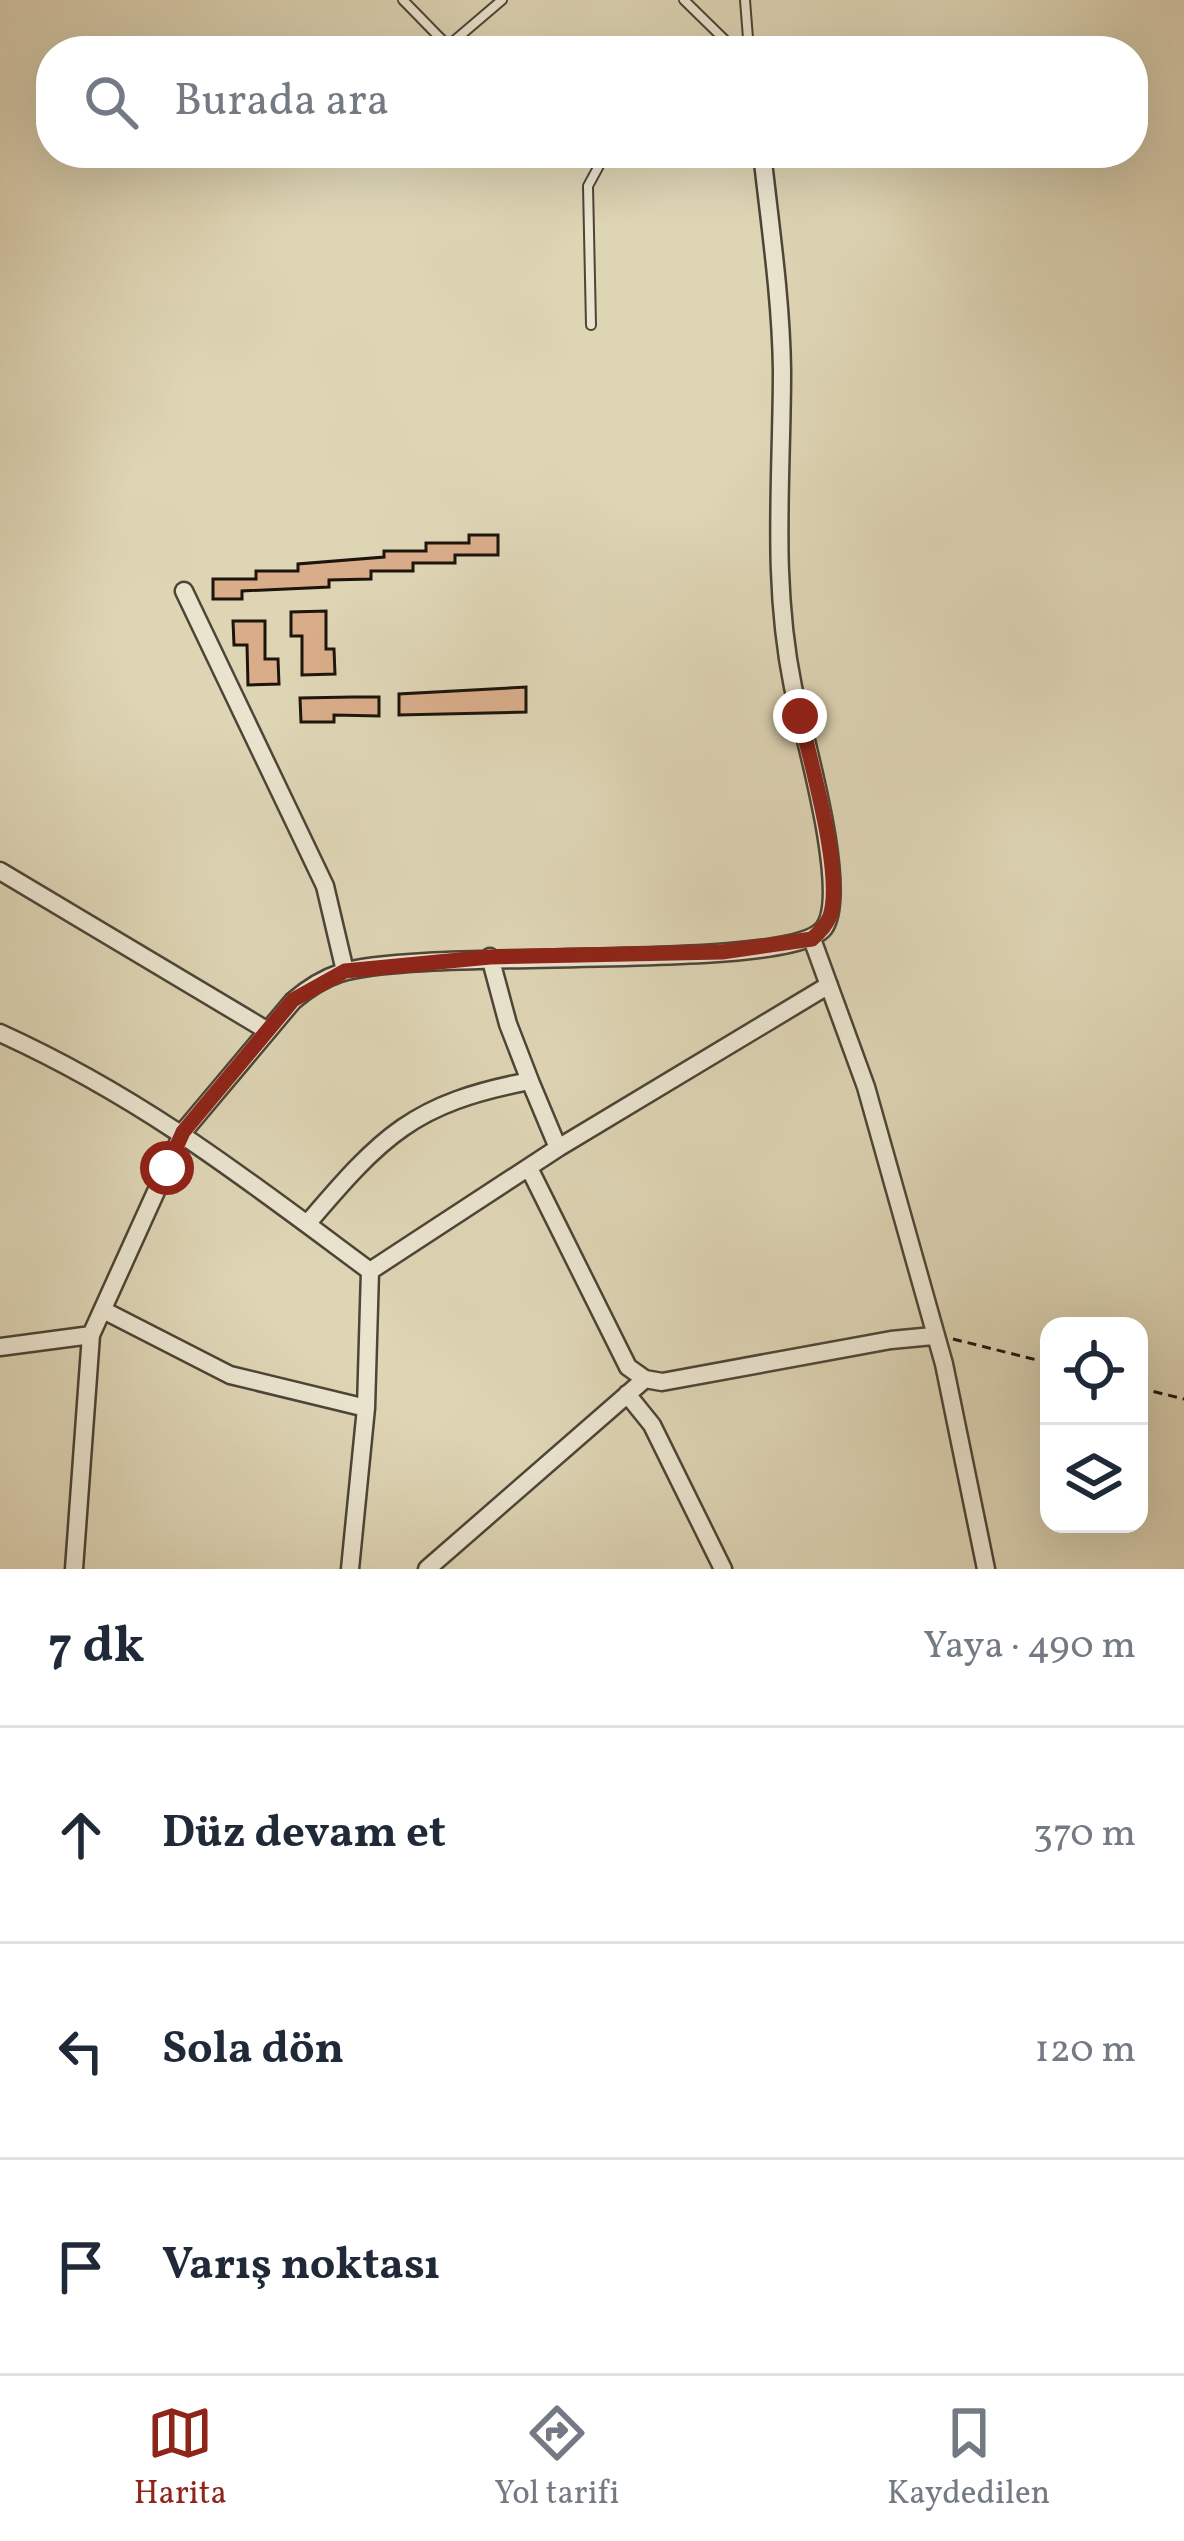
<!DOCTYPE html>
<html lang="tr">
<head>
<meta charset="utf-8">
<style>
	:root { --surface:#fff; --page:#f6f6f7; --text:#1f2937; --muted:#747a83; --line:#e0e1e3; --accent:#8f2418 }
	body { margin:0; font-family:Vollkorn,serif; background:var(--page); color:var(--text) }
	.controls { position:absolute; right:36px; bottom:36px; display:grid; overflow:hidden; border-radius:24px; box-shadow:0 12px 48px #0002 }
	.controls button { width:108px; height:108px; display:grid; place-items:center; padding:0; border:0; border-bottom:3px solid var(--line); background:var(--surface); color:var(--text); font:60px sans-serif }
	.stop { position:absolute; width:36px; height:36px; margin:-27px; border:9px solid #8f2418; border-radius:50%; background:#fff }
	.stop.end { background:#8f2418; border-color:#fff; box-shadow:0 3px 12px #0008 }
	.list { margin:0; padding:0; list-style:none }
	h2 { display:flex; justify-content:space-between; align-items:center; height:156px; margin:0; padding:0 48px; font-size:51px }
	h2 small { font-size:39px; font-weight:400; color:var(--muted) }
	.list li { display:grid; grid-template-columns:78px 1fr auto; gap:36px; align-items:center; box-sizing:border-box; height:216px; padding:0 48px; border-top:3px solid var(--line) }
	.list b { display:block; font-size:45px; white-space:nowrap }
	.list em { font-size:39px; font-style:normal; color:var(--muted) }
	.icon { flex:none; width:66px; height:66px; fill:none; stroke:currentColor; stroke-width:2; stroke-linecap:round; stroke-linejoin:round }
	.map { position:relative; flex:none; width:1184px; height:1569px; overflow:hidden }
	.search { position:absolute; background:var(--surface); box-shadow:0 12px 48px #0002; left:36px; right:36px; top:36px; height:132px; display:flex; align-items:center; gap:30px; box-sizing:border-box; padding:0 42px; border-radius:48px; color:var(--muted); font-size:45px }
	.sheet { height:804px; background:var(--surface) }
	nav { display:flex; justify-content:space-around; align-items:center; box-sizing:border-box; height:168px; border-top:3px solid var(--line); background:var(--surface); font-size:33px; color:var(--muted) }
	nav a { display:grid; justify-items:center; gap:6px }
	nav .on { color:var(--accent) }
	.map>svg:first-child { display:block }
</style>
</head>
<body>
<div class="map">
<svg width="1184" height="1569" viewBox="0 0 1184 1569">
	<rect width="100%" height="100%" fill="#ded5b5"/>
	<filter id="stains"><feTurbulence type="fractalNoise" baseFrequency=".00167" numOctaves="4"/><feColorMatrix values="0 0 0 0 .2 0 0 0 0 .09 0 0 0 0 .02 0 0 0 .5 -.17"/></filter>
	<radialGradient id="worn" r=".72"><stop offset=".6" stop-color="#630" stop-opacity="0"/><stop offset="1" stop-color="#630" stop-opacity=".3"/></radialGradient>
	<path fill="#d9ad8a" stroke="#1d150b" stroke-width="3" d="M469,535H498V555H455V563H413V571H371V579L329,580V587L242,591V599H213V579H256V571H298V564L384,557V551H426V543H469Z
		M326,611V649H334L335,674L302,675V636H291V612Z
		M233,621H265V659H278L279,684L248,685L247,645H234Z
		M526,687V712L399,715V694Z
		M353,697H379V716L334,715V722H301L300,698Z"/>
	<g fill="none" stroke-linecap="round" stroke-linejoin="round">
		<defs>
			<path id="service" d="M403,0L448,46L502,0
				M684,0L731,46L744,51
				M745,0L749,51
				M591,325L588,186L601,162L630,153"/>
			<path id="minor" d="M184,591L325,886L345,971
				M0,871L268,1031
				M812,939L866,1087L944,1364L986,1569
				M490,957L508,1024L530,1081
				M0,1033C143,1098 246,1179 370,1271
				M558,1148L829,985
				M530,1170L628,1367L645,1379L662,1382L891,1340L933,1336
				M307,1224C382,1136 413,1103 530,1081L558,1148L370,1271
				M103,1310L230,1375L366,1408
				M0,1347L91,1335
				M627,1394L652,1425L723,1569
				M74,1569L91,1335L183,1132L293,1001C307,989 322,979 340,973C422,946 790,974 824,928C850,892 803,733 793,687C771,579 782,479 782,370C781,298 770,225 762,153
				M350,1569L366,1408L370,1271
				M427,1569L645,1379"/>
		</defs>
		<use href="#service" stroke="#4d4536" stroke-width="12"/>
		<use href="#minor" stroke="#4d4536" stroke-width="21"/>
		<path stroke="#1d150b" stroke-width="3" stroke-dasharray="9 6" stroke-linecap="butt" d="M953,1339L1049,1363
			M1139,1388L1184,1399"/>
		<use href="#service" stroke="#eae4cf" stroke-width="8"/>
		<use href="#minor" stroke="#eae4cf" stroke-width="16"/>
	</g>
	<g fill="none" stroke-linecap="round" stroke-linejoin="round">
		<path stroke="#8f2418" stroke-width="15" d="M167,1168L183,1132L293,1000L345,971L490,957L722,952L812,939C820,932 826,926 830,916C844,875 810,761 800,716"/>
	</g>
	<rect width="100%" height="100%" filter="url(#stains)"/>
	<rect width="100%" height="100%" fill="url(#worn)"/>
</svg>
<div class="controls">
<button><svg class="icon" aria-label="locate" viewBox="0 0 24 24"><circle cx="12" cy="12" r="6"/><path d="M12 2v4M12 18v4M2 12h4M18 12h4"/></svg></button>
<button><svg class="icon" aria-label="layers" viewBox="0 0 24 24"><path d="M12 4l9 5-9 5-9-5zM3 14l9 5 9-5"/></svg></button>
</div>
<div class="stop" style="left:167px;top:1168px"></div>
<div class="stop end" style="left:800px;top:716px"></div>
<div class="search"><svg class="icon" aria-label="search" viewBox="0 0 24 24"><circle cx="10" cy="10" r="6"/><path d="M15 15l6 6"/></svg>Burada ara</div>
</div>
<section class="sheet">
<h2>7 dk<small>Yaya · 490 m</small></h2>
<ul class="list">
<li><svg class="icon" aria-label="ahead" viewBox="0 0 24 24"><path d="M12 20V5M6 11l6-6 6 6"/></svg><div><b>Düz devam et</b></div><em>370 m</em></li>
<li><svg class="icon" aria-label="left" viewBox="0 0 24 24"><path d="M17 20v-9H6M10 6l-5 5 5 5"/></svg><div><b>Sola dön</b></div><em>120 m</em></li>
<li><svg class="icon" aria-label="arrive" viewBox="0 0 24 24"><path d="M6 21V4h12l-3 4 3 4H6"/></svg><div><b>Varış noktası</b></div></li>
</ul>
</section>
<nav>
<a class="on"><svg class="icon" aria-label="map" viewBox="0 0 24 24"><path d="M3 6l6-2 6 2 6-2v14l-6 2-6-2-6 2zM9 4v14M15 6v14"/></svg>Harita</a>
<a><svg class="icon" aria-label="directions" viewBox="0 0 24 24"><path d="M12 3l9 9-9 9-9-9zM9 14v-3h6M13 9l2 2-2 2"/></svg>Yol tarifi</a>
<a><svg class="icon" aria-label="saved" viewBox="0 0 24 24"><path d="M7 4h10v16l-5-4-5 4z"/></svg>Kaydedilen</a>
</nav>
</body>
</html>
